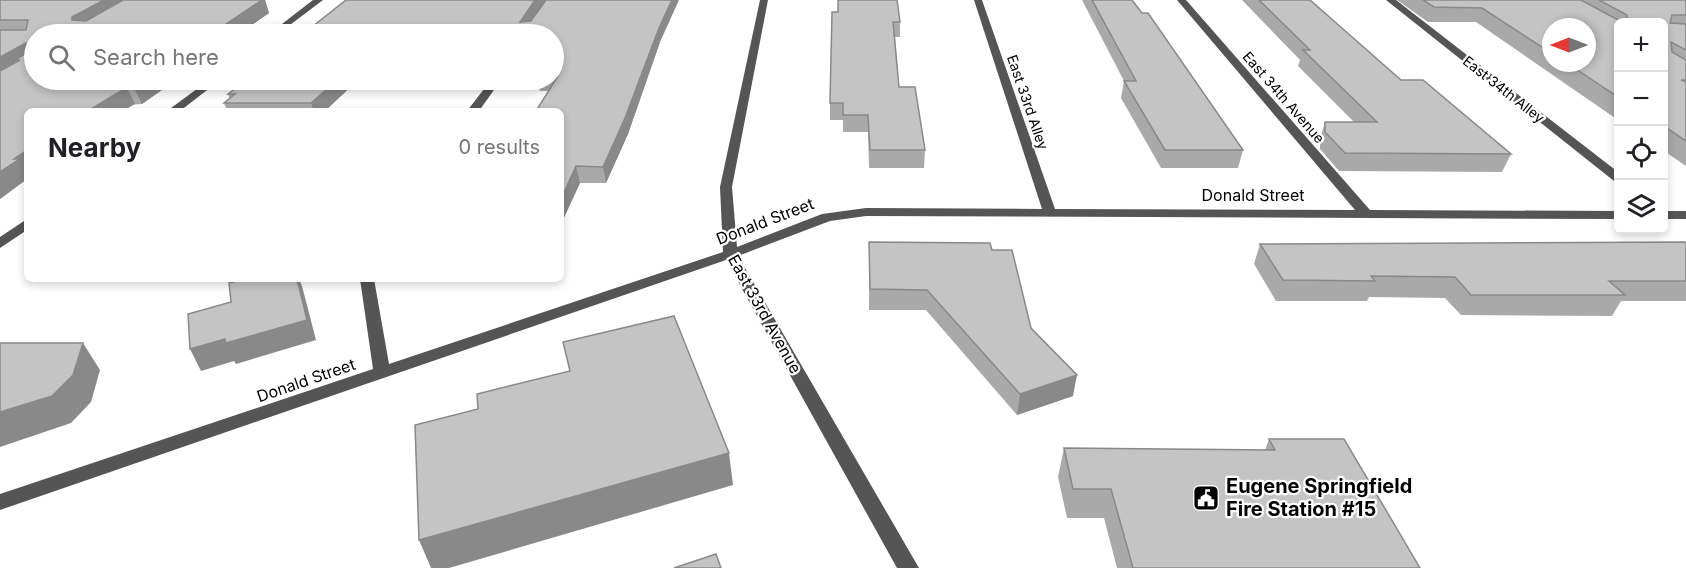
<!DOCTYPE html>
<html lang="en">
<head>
<meta charset="utf-8">
<style>
	:root { --surface:#fff; --page:#f2f2f2; --text:#202124; --muted:#757577; --line:#e0e0e0 }
	body { margin:0; font-family:Inter,sans-serif; background:var(--page); color:var(--text) }
	.controls { position:absolute; right:18px; top:18px; display:grid; overflow:hidden; border-radius:9px; box-shadow:0 3px 9px #0003 }
	.controls button { width:54px; height:54px; display:grid; place-items:center; padding:0; border:0; border-bottom:2px solid var(--line); background:var(--surface); color:var(--text); font:30px sans-serif }
	.compass { position:absolute; left:1542px; top:18px; width:54px; height:54px; border-radius:50%; background:var(--surface); box-shadow:0 3px 9px #0003; rotate:270deg }
	.list { margin:0; padding:0; list-style:none }
	h2 { display:flex; justify-content:space-between; align-items:center; height:78px; margin:0; padding:0 24px; font-size:26px }
	h2 small { font-size:20px; font-weight:400; color:var(--muted) }
	.icon { flex:none; width:33px; height:33px; fill:none; stroke:currentColor; stroke-width:2; stroke-linecap:round; stroke-linejoin:round }
	.map { position:relative; flex:none; width:1686px; height:568px; overflow:hidden }
	.search { position:absolute; background:var(--surface); box-shadow:0 3px 9px #0003; left:24px; top:24px; width:540px; height:66px; display:flex; align-items:center; gap:15px; box-sizing:border-box; padding:0 21px; border-radius:33px; color:var(--muted); font-size:22px }
	.panel { position:absolute; background:var(--surface); box-shadow:0 3px 9px #0003; left:24px; top:108px; width:540px; height:174px; border-radius:9px }
	.map>svg:first-child { display:block }
</style>
</head>
<body>
<div class="map">
<svg width="1686" height="568" viewBox="0 0 1686 568">
	<rect width="100%" height="100%" fill="#fff"/>
	<g fill="none" stroke-linecap="round" stroke-linejoin="round">
		<path fill="#555" fill-rule="evenodd" d="M313,0H323L278,34H269Z
			M760,0H768L732,187L737,247L822,214L866,208L1042,209L974,0H982L1055,209L1355,210L1177,0H1186L1370,210L1618,211V219L866,216L830,221L738,256L919,568H897L726,260L0,510V494L373,369L360,279H374L389,364L723,252L720,187Z
			M1386,0H1396L1618,172V182L1614,181Z
			M209,80H220L180,111H167Z
			M491,80H501L479,111H467Z
			M1664,211H1686V219H1664Z
			M27,219V230L0,248V237Z"/>
	</g>
	<path fill="#a9a9a9" fill-rule="evenodd" d="M0,0H265L269,13L239,34H34L176,80L142,104L27,111V179L0,199Z
		M346,0L660,42L628,134L606,183H580L561,224V111L548,91H540L538,82H519V80H554V34H303Z
		M1082,0H1132L1243,150L1238,168H1161L1121,98L1124,81Z
		M1242,0H1310L1401,80L1511,154L1502,172L1339,171L1320,149V139L1325,122H1354L1298,66L1300,60Z
		M1397,0H1686V166L1664,151V22H1618V120L1476,22H1428ZM1551,27L1587,63H1551Z
		M838,12L900,22V37H895L899,87L925,150L924,168H869L868,132H843V120H830V103Z
		M358,80L325,111H227L224,103L230,99L228,94Z
		M869,242L992,250L1031,328L1073,396L1017,415L926,310H869Z
		M1686,243V301H1621L1612,316L1461,315L1445,298L1369,297L1367,301H1276L1254,264L1260,244Z
		M1269,439L1420,568H1117L1104,518H1067L1058,477L1064,448L1265,450Z"/>
	<path fill="#898989" d="M104,0H135L80,32L72,20V17Z
		M245,0H265L269,13L239,34H211Z
		M535,0H546L524,33L520,22Z
		M672,0H679L660,42L628,134L606,183L603,167L659,28Z
		M26,43L34,59L15,60L19,67L0,72V57Z
		M146,80H176L142,104L134,88Z
		M337,80H358L325,111H314L311,103Z
		M127,88L135,104L123,111H88L114,95Z
		M27,150V179L0,199V172L14,159Z
		M576,166L580,183L561,224V199Z
		M297,279H299L302,286L316,340L236,364L234,361L201,371L190,349Z
		M83,343L100,370L91,402L71,423L0,447V412Z
		M1077,375L1073,396L1017,415L1020,394Z
		M729,453L733,485L449,568H431L419,540Z"/>
	<path fill="#c4c4c4" stroke="#898989" stroke-width="1.5" d="M0,0H104L72,17V20L86,21L123,0H262L211,34H34V80H146L134,88H127L114,95L88,111H27V150L14,159H20L0,172V71L20,60H15L28,52L26,43L0,57V30H26L28,20H0Z
		M346,0H535L520,22L531,21L546,0H672L659,28L625,118L603,167L576,166L561,199V111H536L558,76H554V34H530L531,33L303,34Z
		M838,0H897L900,22H893L899,87H915L925,150H870L868,115H843V103H830L832,12H838Z
		M1092,0H1132L1142,13H1148L1243,150H1165L1124,81H1136Z
		M1259,0H1310L1401,80H1423L1511,154L1345,153L1325,132V122H1377L1303,50H1310Z
		M1423,0H1581L1622,22H1618V97L1567,63H1587V27H1551V53L1482,8L1434,7Z
		M1599,0H1686V15H1672L1670,23L1686,24V50L1671,42L1672,52L1686,60V80H1681L1686,82V141L1664,126V22H1627V15Z
		M247,80H337L311,103H224L235,94H228Z
		M869,242L990,243L992,250H1012L1031,328L1077,375L1020,394L927,290L870,289Z
		M1685,242L1686,243V281H1609L1625,295H1471L1455,277L1371,276L1375,281L1283,280L1260,244Z
		M244,279H297L307,320L226,343L225,339L190,349L188,314L231,302L229,283Z
		M674,316L729,453L419,540L415,425L478,409L477,394L570,371L563,342Z
		M0,343H83L73,375L52,396L0,412Z
		M1269,439H1344L1420,568H1133L1111,489H1073L1064,448L1275,450Z
		M716,554L721,568H674Z"/>
	<defs>
		<symbol id="civic-square" viewBox="-11 -11 22 22"><rect x="-9" y="-9" width="18" height="18" rx="4" fill="#000" stroke="#fff"/><path d="M-.6-6.5H3V-4.5H.6V-3L4-1V1h2V6H-6V1h2V-1L-.6-3ZM-1.2 2.5V6h2.4V2.5Z" fill="#fff"/></symbol>
	</defs>
	<g fill-rule="evenodd">
		<use href="#civic-square" x="1191" y="483" width="30" height="30"/>
	</g>
	<g text-anchor="middle" dominant-baseline="central" stroke-width="4.5" stroke-linejoin="round" paint-order="stroke">
		<g font-size="14" fill="#000" stroke="#fff">
			<text transform="translate(1504 89) rotate(38)">East 34th Alley</text>
			<text transform="translate(1284 97) rotate(49)">East 34th Avenue</text>
			<text transform="translate(1028 102) rotate(71)">East 33rd Alley</text>
		</g>
		<g font-size="16" fill="#000" stroke="#fff">
			<text x="1253" y="195">Donald Street</text>
			<text transform="translate(765 221) rotate(-21)">Donald Street</text>
			<text transform="translate(765 314) rotate(61)">East 33rd Avenue</text>
			<text transform="translate(306 380) rotate(-19)">Donald Street</text>
		</g>
		<g font-size="20" font-weight="bold" fill="#000" stroke="#fff" text-anchor="start">
			<text x="1226" y="486">Eugene Springfield<tspan x="1226" dy="23">Fire Station #15</tspan></text>
		</g>
	</g>
</svg>
<div class="controls">
<button>+</button>
<button>−</button>
<button><svg class="icon" aria-label="locate" viewBox="0 0 24 24"><circle cx="12" cy="12" r="6"/><path d="M12 2v4M12 18v4M2 12h4M18 12h4"/></svg></button>
<button><svg class="icon" aria-label="layers" viewBox="0 0 24 24"><path d="M12 4l9 5-9 5-9-5zM3 14l9 5 9-5"/></svg></button>
</div>
<svg class="compass" viewBox="-18 -18 36 36"><path d="M0-13l5 13h-10z" fill="#e53935"/><path d="M0 13l5-13h-10z" fill="#757577"/></svg>
<div class="search"><svg class="icon" aria-label="search" viewBox="0 0 24 24"><circle cx="10" cy="10" r="6"/><path d="M15 15l6 6"/></svg>Search here</div>
<section class="panel">
<h2>Nearby<small>0 results</small></h2>
<ul class="list">
</ul>
</section>
</div>
</body>
</html>
